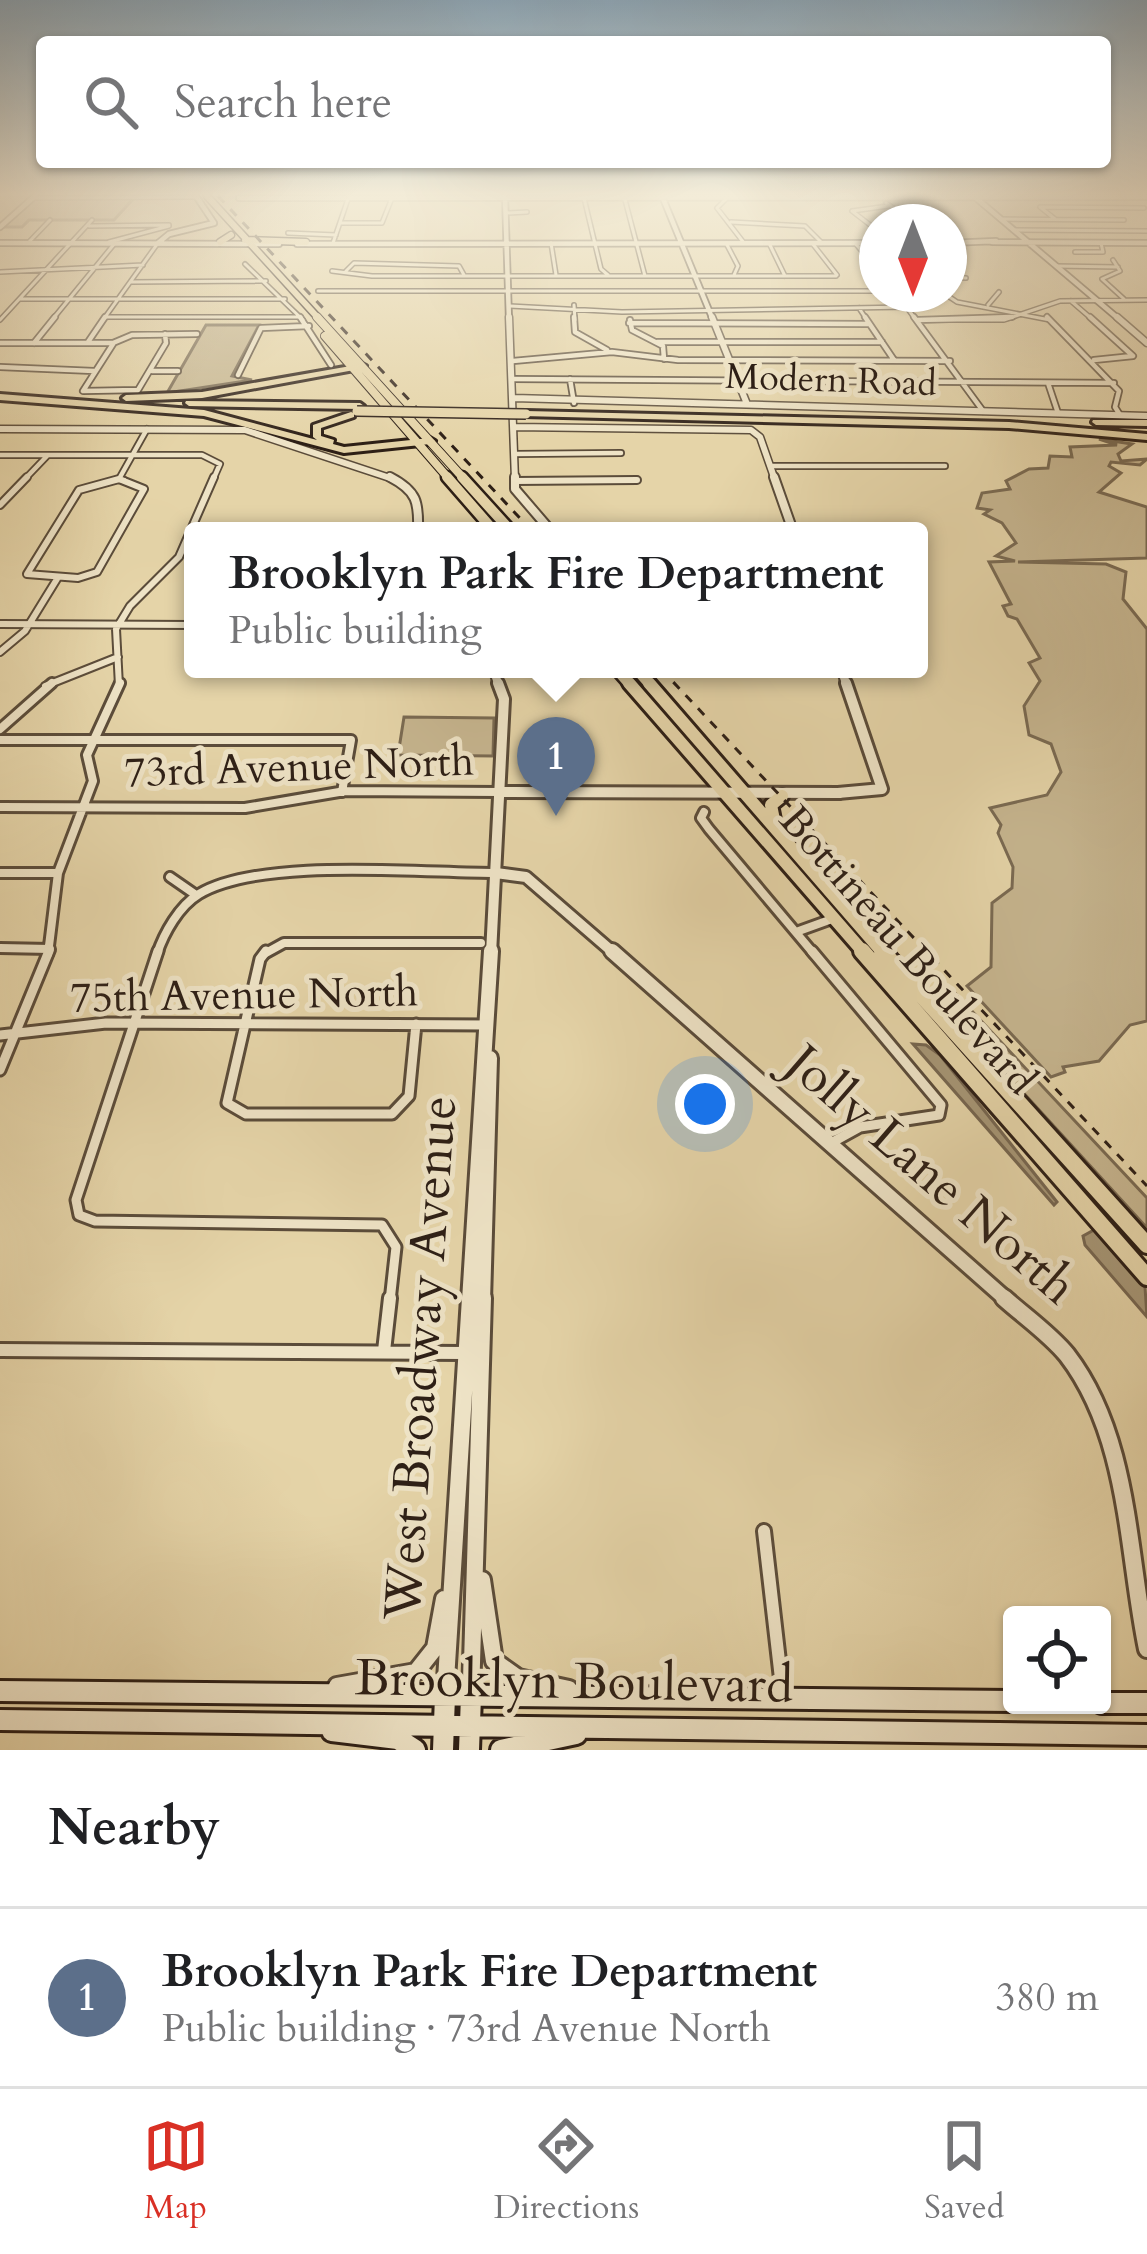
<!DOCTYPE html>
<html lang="en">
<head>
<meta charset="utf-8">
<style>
	:root { --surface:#fff; --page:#f6f6f6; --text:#202124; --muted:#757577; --line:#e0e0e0; --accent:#d93025 }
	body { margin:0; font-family:Cardo,serif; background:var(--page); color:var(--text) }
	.controls { position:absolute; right:36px; bottom:36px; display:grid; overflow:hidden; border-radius:12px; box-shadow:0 3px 9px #0004 }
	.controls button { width:108px; height:108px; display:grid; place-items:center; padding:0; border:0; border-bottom:3px solid var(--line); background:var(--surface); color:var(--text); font:60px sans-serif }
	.compass { position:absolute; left:859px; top:204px; width:108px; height:108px; border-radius:50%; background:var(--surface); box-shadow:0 3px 9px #0004; rotate:180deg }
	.you { position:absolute; left:705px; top:1104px; width:42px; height:42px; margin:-30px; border:9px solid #fff; border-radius:50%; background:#1a73e8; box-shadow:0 0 0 18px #1a73e833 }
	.badge { display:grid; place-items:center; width:78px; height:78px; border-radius:50%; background:var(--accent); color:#fff; font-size:39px; font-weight:700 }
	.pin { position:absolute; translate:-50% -99px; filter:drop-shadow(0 3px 6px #0008) }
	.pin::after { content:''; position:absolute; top:63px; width:42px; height:36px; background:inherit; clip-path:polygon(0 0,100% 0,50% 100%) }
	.popup { position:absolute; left:184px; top:522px; width:744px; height:156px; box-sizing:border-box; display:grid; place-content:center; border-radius:12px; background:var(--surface); filter:drop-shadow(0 3px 9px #0005); font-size:39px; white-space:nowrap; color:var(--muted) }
	.popup b { font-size:45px; color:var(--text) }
	.popup::after { content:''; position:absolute; left:50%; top:100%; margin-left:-24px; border:24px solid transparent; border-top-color:var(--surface) }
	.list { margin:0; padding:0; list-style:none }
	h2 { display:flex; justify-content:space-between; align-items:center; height:156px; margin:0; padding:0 48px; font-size:51px }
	h2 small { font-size:39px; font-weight:400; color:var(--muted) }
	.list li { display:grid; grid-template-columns:78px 1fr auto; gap:36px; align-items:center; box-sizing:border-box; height:180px; padding:0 48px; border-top:3px solid var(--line) }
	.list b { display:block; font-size:45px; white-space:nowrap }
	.list p { margin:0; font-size:39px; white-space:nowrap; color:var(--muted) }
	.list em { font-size:39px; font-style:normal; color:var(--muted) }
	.icon { flex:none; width:66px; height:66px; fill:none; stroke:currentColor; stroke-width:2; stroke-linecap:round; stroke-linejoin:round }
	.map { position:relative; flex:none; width:1147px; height:1750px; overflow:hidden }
	.search { position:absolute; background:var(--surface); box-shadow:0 3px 9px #0004; left:36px; right:36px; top:36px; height:132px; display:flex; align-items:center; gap:30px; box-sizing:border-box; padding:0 42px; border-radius:12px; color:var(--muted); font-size:45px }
	.sheet { height:336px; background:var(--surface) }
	nav { display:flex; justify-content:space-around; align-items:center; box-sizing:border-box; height:168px; border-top:3px solid var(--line); background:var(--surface); font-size:33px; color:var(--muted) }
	nav a { display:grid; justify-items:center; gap:6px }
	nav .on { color:var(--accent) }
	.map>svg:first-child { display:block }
</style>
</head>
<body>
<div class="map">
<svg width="1147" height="1750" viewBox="0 0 1147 1750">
	<rect width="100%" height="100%" fill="#e5d4a8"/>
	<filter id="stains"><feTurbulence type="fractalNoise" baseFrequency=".00167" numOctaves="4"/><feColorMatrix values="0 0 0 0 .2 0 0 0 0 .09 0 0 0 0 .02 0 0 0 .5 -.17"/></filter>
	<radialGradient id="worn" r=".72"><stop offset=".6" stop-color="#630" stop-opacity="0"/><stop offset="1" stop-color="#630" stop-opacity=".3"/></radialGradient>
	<path fill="#c6b58f" stroke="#7a6a52" stroke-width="3" d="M34,198H134L114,220H29L22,227H2Z
		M206,325H259L232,376L252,380L167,393Z
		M1099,439L1132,444L1118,454L1121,461L1147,459L1140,465L1111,462L1109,466L1121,473L1099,492L1147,507V558L1018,562L1106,564L1126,572L1123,599L1147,629V1021L1130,1025L1099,1061L1063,1067L1065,1072L1051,1077L967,986L991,967L992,903L1012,888L1013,867L998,833L1001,825L990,808L1047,795L1061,772L1051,744L1029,735L1024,706L1040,681L1029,663L1040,658L1017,619L1008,616L1003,606L1011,604L989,562L1015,561L996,556L1016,543L1002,523L984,514L990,510L977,508L982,493L1010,489L1006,481L1029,469L1048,468L1050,456L1072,457L1070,447L1117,445Z
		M404,717L494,718L493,756L398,755Z
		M932,993H955L1147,1198V1228Z"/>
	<path fill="#a69676" stroke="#766650" stroke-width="3" d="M913,1044L926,1045L940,1055L1057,1202L1054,1205Z
		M1094,1230L1145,1287L1147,1317L1085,1245L1083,1236Z"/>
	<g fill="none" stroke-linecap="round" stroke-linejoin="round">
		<defs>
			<path id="minor-far5" d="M624,196L645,276
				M33,198L197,197
				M584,198L601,269L608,275
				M727,198L717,208L744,243
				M886,203L914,222
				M506,213L527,212
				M1000,219L1124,220
				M1055,219L1040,207L1144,208
				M731,222L805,226L822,243
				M340,223H382L392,198
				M89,226L169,225
				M1013,230L1147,231
				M288,233L336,235
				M877,241L874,228L852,211L888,206
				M109,242L169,226
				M28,243L50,220
				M333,243L349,196
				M551,243L556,275
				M726,243L738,266L734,275
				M769,243L785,276
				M812,243L837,275
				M855,243L877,269
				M1075,252H1103L1101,243
				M1113,260L1120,271L1102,279L1124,299
				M245,264L303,320
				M1056,266L1118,267
				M332,271L372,276H836
				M346,271L354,263L459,266L464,275
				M0,272L143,265
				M949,277L966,278
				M131,282L266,281
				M318,291H877
				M897,294L916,320
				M945,294L957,302L1050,320
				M21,299H285
				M1071,301L1093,320
				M574,305L575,320
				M988,305L999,292
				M510,306L622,312L908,307
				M859,308L867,320
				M106,317H301
				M0,320L92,220
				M52,320L115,243
				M103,320L158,243
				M918,320H1004L1060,301L1147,300"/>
			<path id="minor-far4" d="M300,317L331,365
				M574,317L575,332L607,350
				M865,317L894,360
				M914,317L983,411
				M1047,317L1119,391L1115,407L1120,415
				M1090,317L1133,356L1094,360
				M630,320L632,330L663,346L664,359
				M918,320L1012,317
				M629,323L869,324
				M88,342L105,317
				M657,342H882
				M0,343H113L132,335L197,334
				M34,343L55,317
				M113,344L83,391L138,390L166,343L165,334
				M513,361L612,352L678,360L950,361
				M0,367L94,371
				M152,371H178
				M238,375L261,328L309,326
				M513,379L1114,383
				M570,379L574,403
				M1048,383L1058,413
				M515,454L621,453
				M0,455H202L220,464L213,480
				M771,466H945
				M119,479L147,429
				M24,480L47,456
				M116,480H124"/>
			<path id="minor-far3" d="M119,479L144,489L97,572L78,578L27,574L79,490Z
				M514,481L637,480
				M0,505L27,477
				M194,527H417
				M0,624L193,625
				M0,652L25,631L57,579
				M45,686L118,657
				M119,686L116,629L130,606L179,557L214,477"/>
			<path id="minor-far2" d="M0,729L52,683
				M0,740H351L342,792
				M0,807L245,808L345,791L499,792
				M704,812L701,818L709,829L814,954
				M0,873H58
				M170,877L196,895
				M796,932L832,919
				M0,948L50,949
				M48,954L58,873L93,781L87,755L120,683
				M157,954C164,933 179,906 199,894C261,857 420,873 496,873
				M264,954L284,943H481"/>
			<path id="minor-far1" d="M158,951L76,1200L79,1215L95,1221L382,1225L396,1247L390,1301
				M266,951L260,959L227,1103L246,1114H392L409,1096L416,1024
				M812,951L941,1105L939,1115L860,1127L831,1143
				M0,1035L106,1023L488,1025
				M0,1070L49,951"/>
			<path id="minor" d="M0,1350L465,1353
				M384,1351L390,1298
				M764,1531L783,1696"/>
			<path id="tertiary-far5" d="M505,196L509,320
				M662,196L713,320
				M239,198L1147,197
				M976,198L1120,320
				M0,227L35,196
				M992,242L1147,243
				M0,243L279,244
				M158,243L169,234L214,223L196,196
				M949,243L996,241
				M297,244L877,243"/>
			<path id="tertiary-far4" d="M509,317L515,480
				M712,317L747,404
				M1117,317L1147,343
				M514,398L1147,416
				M514,427L751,430L760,437L775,480
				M0,429L245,430L396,480"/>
			<path id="tertiary-far3" d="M390,477C417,491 419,502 418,531
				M515,477V489L551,531
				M774,477L793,531
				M493,669L499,686
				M841,669L847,686"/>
			<path id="tertiary-far2" d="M501,792L841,793
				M838,793L882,789L846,683
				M496,873L526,877L615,954
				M491,954L504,699L498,683"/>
			<path id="tertiary-far1" d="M612,951L1008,1301
				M469,1301L491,951
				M483,1301L490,1058"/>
			<path id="tertiary" d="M1004,1298C1024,1316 1050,1334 1067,1355C1130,1437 1127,1552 1147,1649
				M482,1580L494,1661L518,1678L569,1689
				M337,1686L416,1672L435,1648L444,1599
				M445,1696L470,1298
				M471,1696L483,1298"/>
			<path id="secondary" d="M0,1691L1012,1701
				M1102,1703H1147
				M0,1720L1147,1735
				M332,1731L398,1739L415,1750
				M443,1750L445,1696
				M469,1750L471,1696
				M501,1750L576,1734"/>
			<path id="trunk-far4" d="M207,196L320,320
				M245,240L306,242
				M220,242L231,235"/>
			<path id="trunk-far3" d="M317,317L465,480
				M325,336L450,480"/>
			<path id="trunk-far2" d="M447,477L494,531
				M462,477L511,531
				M616,669L631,686
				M636,669L651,686"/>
			<path id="trunk-far1" d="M629,683L865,954
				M649,683L884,954
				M774,820L771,805L782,796"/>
			<path id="trunk" d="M862,951L1147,1277
				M882,951L1147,1245"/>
			<path id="motorway" d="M362,364L366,366L365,368L202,398L126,401L122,398L126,395L202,392Z
				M0,394L204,410L317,440L313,437V425L351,412L354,413V417L321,428V436L334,440L333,444L344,447L430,438L435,441L430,444L344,453L204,416L0,400Z
				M186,401L360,403L364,406L360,409L189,406L185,403Z
				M526,411L1009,422L1147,434V440L1009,428L523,416L522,414Z
				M1093,420H1147V426L1096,425L1092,422Z"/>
		</defs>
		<use href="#minor-far5" stroke="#5b4c3a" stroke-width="6"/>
		<use href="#minor-far4" stroke="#5b4c3a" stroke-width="8"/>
		<use href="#minor-far3" stroke="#5b4c3a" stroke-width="10"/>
		<use href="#minor-far2" stroke="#5b4c3a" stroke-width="14"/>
		<use href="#minor-far1" stroke="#5b4c3a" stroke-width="15"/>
		<use href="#minor" stroke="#5b4c3a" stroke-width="18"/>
		<use href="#tertiary-far5" stroke="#5b4c3a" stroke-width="8"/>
		<use href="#tertiary-far4" stroke="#5b4c3a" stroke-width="9"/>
		<use href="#tertiary-far3" stroke="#5b4c3a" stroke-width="12"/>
		<use href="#tertiary-far2" stroke="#5b4c3a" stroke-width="16"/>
		<use href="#tertiary-far1" stroke="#5b4c3a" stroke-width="20"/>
		<use href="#tertiary" stroke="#5b4c3a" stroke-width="22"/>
		<use href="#secondary" stroke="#2d1f16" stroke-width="26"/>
		<use href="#trunk-far4" stroke="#2d1f16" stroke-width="9"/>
		<use href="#trunk-far3" stroke="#2d1f16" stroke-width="10"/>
		<use href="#trunk-far2" stroke="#2d1f16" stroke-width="15"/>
		<use href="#trunk-far1" stroke="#2d1f16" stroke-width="18"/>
		<use href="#trunk" stroke="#2d1f16" stroke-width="22"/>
		<use href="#motorway" stroke="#2d1f16" stroke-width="6"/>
		<use href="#minor-far5" stroke="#eee3c6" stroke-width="3"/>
		<use href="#minor-far4" stroke="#eee3c6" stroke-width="4.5"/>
		<use href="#minor-far3" stroke="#eee3c6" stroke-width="6"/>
		<use href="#minor-far2" stroke="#eee3c6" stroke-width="8"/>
		<use href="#minor-far1" stroke="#eee3c6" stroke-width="9"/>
		<use href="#minor" stroke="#eee3c6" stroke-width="12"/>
		<use href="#tertiary-far5" stroke="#eee3c6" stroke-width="4.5"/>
		<use href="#tertiary-far4" stroke="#eee3c6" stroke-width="6"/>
		<use href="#tertiary-far3" stroke="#eee3c6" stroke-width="8"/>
		<use href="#tertiary-far2" stroke="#eee3c6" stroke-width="10"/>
		<use href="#tertiary-far1" stroke="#eee3c6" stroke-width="14"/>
		<use href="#tertiary" stroke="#eee3c6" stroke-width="16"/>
		<use href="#secondary" stroke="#eee3c6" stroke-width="20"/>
		<use href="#trunk-far4" stroke="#e5d4a8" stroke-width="6"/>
		<use href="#trunk-far3" stroke="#e5d4a8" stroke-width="8"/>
		<use href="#trunk-far2" stroke="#e5d4a8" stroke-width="10"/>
		<use href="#trunk-far1" stroke="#e5d4a8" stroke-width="12"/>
		<use href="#trunk" stroke="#e5d4a8" stroke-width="16"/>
		<use href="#motorway" fill="#e5d4a8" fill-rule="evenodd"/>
		<path stroke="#2d1f16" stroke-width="3" stroke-dasharray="9 9" stroke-linecap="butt" d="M218,196L532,531
			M661,669L1147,1186"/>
		<defs>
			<path id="motorway-bridge" d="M357,411L526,414"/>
		</defs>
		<use href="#motorway-bridge" stroke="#2d1f16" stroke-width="12" stroke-linecap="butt"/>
		<use href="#motorway-bridge" stroke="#e5d4a8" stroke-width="9"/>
	</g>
	<linearGradient id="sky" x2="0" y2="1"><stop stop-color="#8da8ba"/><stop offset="0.44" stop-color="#f3ecd8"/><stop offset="1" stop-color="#f3ecd8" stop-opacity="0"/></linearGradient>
	<rect width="1147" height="441" fill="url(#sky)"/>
	<g text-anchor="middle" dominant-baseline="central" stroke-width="10" stroke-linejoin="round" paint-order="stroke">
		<g font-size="36" fill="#2d1f16" stroke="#eee3c6">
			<text transform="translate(831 380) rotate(2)">Modern Road</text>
		</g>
		<g font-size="42" fill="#2d1f16" stroke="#eee3c6">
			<text transform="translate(299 767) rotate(-2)">73rd Avenue North</text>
			<text transform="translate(908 950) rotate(49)">Bottineau Boulevard</text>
			<text transform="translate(244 995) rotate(-1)">75th Avenue North</text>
		</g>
		<g font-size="51" fill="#2d1f16" stroke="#eee3c6">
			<text transform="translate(931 1175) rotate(41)">Jolly Lane North</text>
			<text transform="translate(421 1358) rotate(-86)">West Broadway Avenue</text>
			<text transform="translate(574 1682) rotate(1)">Brooklyn Boulevard</text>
		</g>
	</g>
	<rect width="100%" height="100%" filter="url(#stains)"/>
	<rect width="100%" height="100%" fill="url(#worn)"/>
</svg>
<div class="controls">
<button><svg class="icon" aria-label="locate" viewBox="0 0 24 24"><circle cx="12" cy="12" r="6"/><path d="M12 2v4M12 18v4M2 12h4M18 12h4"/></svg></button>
</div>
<svg class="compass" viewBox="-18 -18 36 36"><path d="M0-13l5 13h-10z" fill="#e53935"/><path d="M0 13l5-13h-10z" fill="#757577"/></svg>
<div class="you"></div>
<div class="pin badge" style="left:556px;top:816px;background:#5c6f8a">1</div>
<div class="popup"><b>Brooklyn Park Fire Department</b>Public building</div>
<div class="search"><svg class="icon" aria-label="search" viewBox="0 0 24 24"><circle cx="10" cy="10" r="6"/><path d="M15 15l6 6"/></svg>Search here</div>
</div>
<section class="sheet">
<h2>Nearby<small></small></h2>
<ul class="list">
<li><span class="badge" style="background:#5c6f8a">1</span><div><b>Brooklyn Park Fire Department</b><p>Public building · 73rd Avenue North</p></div><em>380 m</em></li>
</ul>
</section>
<nav>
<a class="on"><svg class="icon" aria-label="map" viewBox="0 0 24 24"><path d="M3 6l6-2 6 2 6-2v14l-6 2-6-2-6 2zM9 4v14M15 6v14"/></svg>Map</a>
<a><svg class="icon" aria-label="directions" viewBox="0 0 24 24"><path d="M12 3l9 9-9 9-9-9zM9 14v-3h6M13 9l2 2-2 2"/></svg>Directions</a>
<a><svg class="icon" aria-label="saved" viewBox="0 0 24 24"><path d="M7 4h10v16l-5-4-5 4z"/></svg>Saved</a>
</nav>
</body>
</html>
